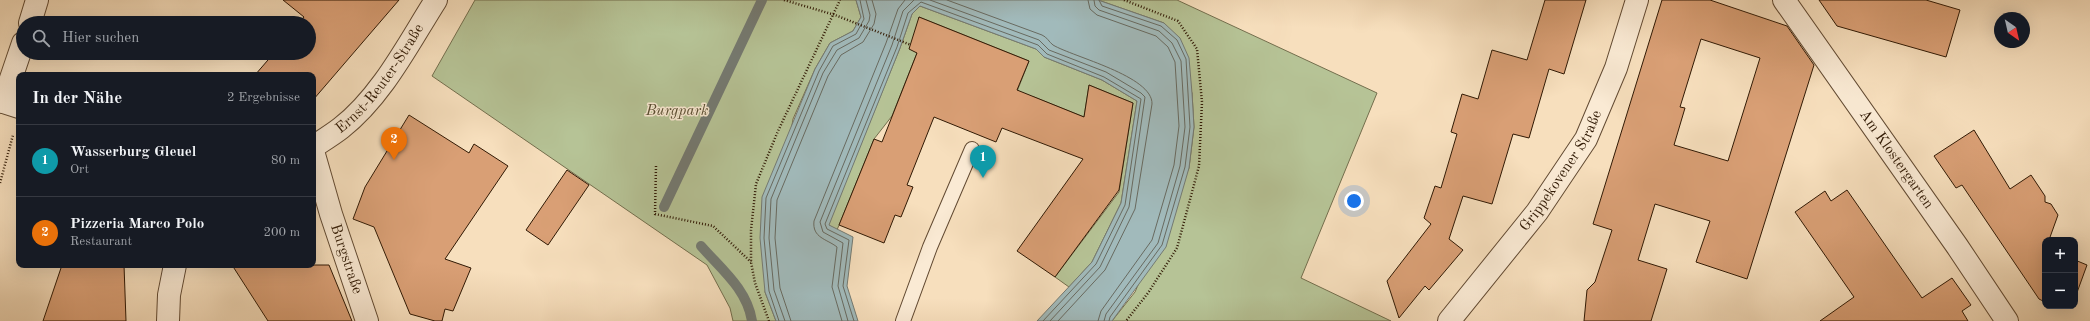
<!DOCTYPE html>
<html lang="de">
<head>
<meta charset="utf-8">
<style>
	:root { --surface:#171b24; --page:#242831; --text:#f1f3f6; --muted:#9ea1a6; --line:#363941; --accent:#c59692 }
	body { margin:0; font-family:"Old Standard TT",serif; background:var(--page); color:var(--text) }
	.controls { position:absolute; right:12px; bottom:12px; display:grid; overflow:hidden; border-radius:8px; box-shadow:0 4px 16px #0002 }
	.controls button { width:36px; height:36px; display:grid; place-items:center; padding:0; border:0; border-bottom:1px solid var(--line); background:var(--surface); color:var(--text); font:20px sans-serif }
	.compass { position:absolute; left:1994px; top:12px; width:36px; height:36px; border-radius:50%; background:var(--surface); box-shadow:0 4px 16px #0002; rotate:146deg }
	.you { position:absolute; left:1354px; top:201px; width:14px; height:14px; margin:-10px; border:3px solid #fff; border-radius:50%; background:#1a73e8; box-shadow:0 0 0 6px #1a73e833 }
	.badge { display:grid; place-items:center; width:26px; height:26px; border-radius:50%; background:var(--accent); color:#fff; font-size:13px; font-weight:700 }
	.pin { position:absolute; translate:-50% -33px; filter:drop-shadow(0 1px 2px #0008) }
	.pin::after { content:''; position:absolute; top:21px; width:14px; height:12px; background:inherit; clip-path:polygon(0 0,100% 0,50% 100%) }
	.list { margin:0; padding:0; list-style:none }
	h2 { display:flex; justify-content:space-between; align-items:center; height:52px; margin:0; padding:0 16px; font-size:17px }
	h2 small { font-size:13px; font-weight:400; color:var(--muted) }
	.list li { display:grid; grid-template-columns:26px 1fr auto; gap:12px; align-items:center; box-sizing:border-box; height:72px; padding:0 16px; border-top:1px solid var(--line) }
	.list b { display:block; font-size:15px; white-space:nowrap }
	.list p { margin:0; font-size:13px; white-space:nowrap; color:var(--muted) }
	.list em { font-size:13px; font-style:normal; color:var(--muted) }
	.icon { flex:none; width:22px; height:22px; fill:none; stroke:currentColor; stroke-width:2; stroke-linecap:round; stroke-linejoin:round }
	.map { position:relative; flex:none; width:2090px; height:321px; overflow:hidden }
	.search { position:absolute; background:var(--surface); box-shadow:0 4px 16px #0002; left:16px; top:16px; width:300px; height:44px; display:flex; align-items:center; gap:10px; box-sizing:border-box; padding:0 14px; border-radius:22px; color:var(--muted); font-size:15px }
	.panel { position:absolute; background:var(--surface); box-shadow:0 4px 16px #0002; left:16px; top:72px; width:300px; height:196px; border-radius:8px }
	.map>svg:first-child { display:block }
</style>
</head>
<body>
<div class="map">
<svg width="2090" height="321" viewBox="0 0 2090 321">
	<rect width="100%" height="100%" fill="#f7dfbd"/>
	<filter id="stains"><feTurbulence type="fractalNoise" baseFrequency=".005" numOctaves="4"/><feColorMatrix values="0 0 0 0 .2 0 0 0 0 .09 0 0 0 0 .02 0 0 0 .5 -.17"/></filter>
	<radialGradient id="worn" r=".72"><stop offset=".6" stop-color="#630" stop-opacity="0"/><stop offset="1" stop-color="#630" stop-opacity=".3"/></radialGradient>
	<path fill="#b6c396" stroke="#736e4d" d="M475,0H856L861,17L853,31L830,43L815,69L793,119L765,292L776,321H733L730,308L707,265L432,76Z
		M1098,0H1177L1377,93L1301,278L1391,321H1112L1135,292L1189,168L1194,127L1192,93L1164,23Z
		M920,6L1036,49L1044,57L1102,80L1137,101L1121,203L1092,262L1069,287L1055,277L1119,192L1133,103L1089,85L1084,117L1034,97L1016,94L1029,61L919,17L917,53L892,116L874,139L837,230L828,225L900,48L912,14Z"/>
	<path fill="#a1babb" stroke="#747a72" d="M856,0H1098L1164,23L1180,38L1189,58L1192,93L1194,127L1189,168L1166,247L1112,321H1037L1092,262L1121,203L1137,101L1102,80L1044,57L1036,49L920,6L912,14L900,48L829,225L853,237L847,286L858,321H776L765,292L760,238L762,197L815,69L830,43L853,31L861,17Z"/>
	<g fill="none" stroke-linecap="round" stroke-linejoin="round">
		<path stroke="#686a60" stroke-width="1" d="M930,0L1039,40L1049,50L1106,72L1141,93L1145,97L1129,207L1100,267L1050,321
			M947,0L1042,35C1047,37 1049,42 1053,45C1073,57 1153,76 1152,104L1135,209L1105,270L1058,321
			M1088,0L1090,9L1097,15L1156,36L1168,47L1175,62L1179,126L1174,165L1152,240L1101,311L1098,321
			M1094,0L1095,6L1099,10L1159,31L1172,43L1181,61L1185,127L1180,166L1158,243L1106,314L1104,321
			M1099,0L1102,6L1161,26L1177,40L1186,59L1190,127L1185,167L1162,245L1110,317L1109,321
			M779,321L769,291L764,238L766,198L819,71L833,46L856,34L864,19L860,0
			M785,321L774,290L769,238L771,199L823,73L837,50L859,38L869,21L870,15L866,0
			M791,321L780,288L775,238L777,200L828,76L841,55L863,42L874,24L876,14L872,0
			M842,321L832,287L837,247C827,239 812,238 814,221L886,43L898,9L905,0
			M848,321L838,286L843,243L823,232L820,222L892,45L903,11L914,0
			M854,321L843,286L849,240L827,229L825,224L897,47L908,13L921,2L1038,45L1047,54L1104,77L1141,99L1125,205L1096,264L1043,321"/>
		<path stroke="#747a72" stroke-width="10" d="M664,207L762,0
			M701,246C721,269 747,289 752,321"/>
	</g>
	<path fill="#d99f75" stroke="#301904" fill-rule="evenodd" d="M283,0H399L313,100V75H255L274,53H309V23H299L304,17Z
		M1545,0H1586L1564,74L1549,69L1529,138L1513,134L1492,204L1463,196L1449,239L1463,250L1429,290L1425,286L1399,318L1387,281L1431,224L1424,218L1435,186L1441,188L1457,134L1451,132L1462,94L1478,99L1492,50L1527,60Z
		M1662,0H1710L1787,26L1814,65L1747,279L1696,262L1710,221L1655,204L1638,260L1667,269L1651,321H1584L1587,290L1595,282L1612,230L1593,224ZM1701,39L1760,58L1728,161L1674,145L1685,108L1680,107Z
		M1819,0H1926L1960,10L1946,57L1837,26Z
		M919,17L1029,61L1017,90L1084,117L1089,85L1133,103L1119,190L1055,277L1017,251L1083,159L1002,128L996,142L934,117L907,185L913,187L901,217L895,215L884,243L839,225L874,139L882,142L917,53L909,49Z
		M409,115L469,153L474,144L508,166L445,259L471,268L453,311L445,309L442,321H435L410,314L374,227L353,219L365,187Z
		M1974,130L2010,189L2031,175L2045,196V202L2051,204L2058,215L2049,240H2045V302L2039,299L1962,185L1956,188L1934,156Z
		M567,170L589,185L548,245L526,230Z
		M1847,190L1922,298L1952,278L1971,305L1962,311L1968,321H1820L1854,297L1795,212L1825,191L1831,201Z
		M2075,260L2087,265L2075,298Z
		M62,265H124L126,321H43Z
		M232,265H329L352,321H268Z"/>
	<g fill="none" stroke-linecap="round" stroke-linejoin="round">
		<defs>
			<path id="service" d="M903,321L930,247L972,149"/>
			<g id="minor">
				<path id="s1" d="M1784,0L1957,246L2007,321"/>
				<path d="M30,23L37,0"/>
				<path d="M3,102L23,43"/>
				<path id="s2" d="M313,151L331,214L367,321"/>
				<path id="s3" d="M1449,321L1537,212L1586,139L1616,68L1637,0"/>
			</g>
			<g id="tertiary">
				<path d="M0,101L19,107"/>
				<path id="s4" d="M313,147C322,141 332,135 341,128C382,96 408,44 436,0"/>
				<path d="M168,321L169,295L175,265"/>
			</g>
		</defs>
		<use href="#service" stroke="#624a32" stroke-width="16"/>
		<use href="#minor" stroke="#624a32" stroke-width="24"/>
		<use href="#tertiary" stroke="#624a32" stroke-width="24"/>
		<path stroke="#301904" stroke-width="2.5" stroke-dasharray="1 2" stroke-linecap="butt" d="M784,0L835,15L911,45
			M1124,0L1178,21L1197,49L1202,102L1199,166L1177,248L1148,293L1126,321
			M656,166L655,214L713,226L751,262
			M0,183L13,135
			M769,321L755,283L751,262V230L756,184L778,131L840,0"/>
		<use href="#service" stroke="#faead4" stroke-width="14"/>
		<use href="#minor" stroke="#faead4" stroke-width="22"/>
		<use href="#tertiary" stroke="#faead4" stroke-width="22"/>
	</g>
	<g text-anchor="middle" dominant-baseline="central" stroke-width="3" stroke-linejoin="round" paint-order="stroke">
		<g font-size="15" fill="#301904" stroke="#faead4">
			<text stroke="none"><textPath href="#s4" startOffset="97">Ernst-Reuter-Straße</textPath></text>
			<text stroke="none"><textPath href="#s1" startOffset="195">Am Klostergarten</textPath></text>
			<text stroke="none"><textPath href="#s3" startOffset="188">Grippekovener Straße</textPath></text>
			<text stroke="none"><textPath href="#s2" startOffset="113">Burgstraße</textPath></text>
		</g>
		<g font-size="15" font-style="italic" fill="#584c30" stroke="#faead4">
			<text x="677" y="111">Burgpark</text>
		</g>
	</g>
	<rect width="100%" height="100%" filter="url(#stains)"/>
	<rect width="100%" height="100%" fill="url(#worn)"/>
</svg>
<div class="controls">
<button>+</button>
<button>−</button>
</div>
<svg class="compass" viewBox="-18 -18 36 36"><path d="M0-13l5 13h-10z" fill="#e53935"/><path d="M0 13l5-13h-10z" fill="#9ea1a6"/></svg>
<div class="you"></div>
<div class="pin badge" style="left:983px;top:178px;background:#0f9aa8">1</div>
<div class="pin badge" style="left:394px;top:160px;background:#e8710a">2</div>
<div class="search"><svg class="icon" aria-label="search" viewBox="0 0 24 24"><circle cx="10" cy="10" r="6"/><path d="M15 15l6 6"/></svg>Hier suchen</div>
<section class="panel">
<h2>In der Nähe<small>2 Ergebnisse</small></h2>
<ul class="list">
<li><span class="badge" style="background:#0f9aa8">1</span><div><b>Wasserburg Gleuel</b><p>Ort</p></div><em>80 m</em></li>
<li><span class="badge" style="background:#e8710a">2</span><div><b>Pizzeria Marco Polo</b><p>Restaurant</p></div><em>200 m</em></li>
</ul>
</section>
</div>
</body>
</html>
